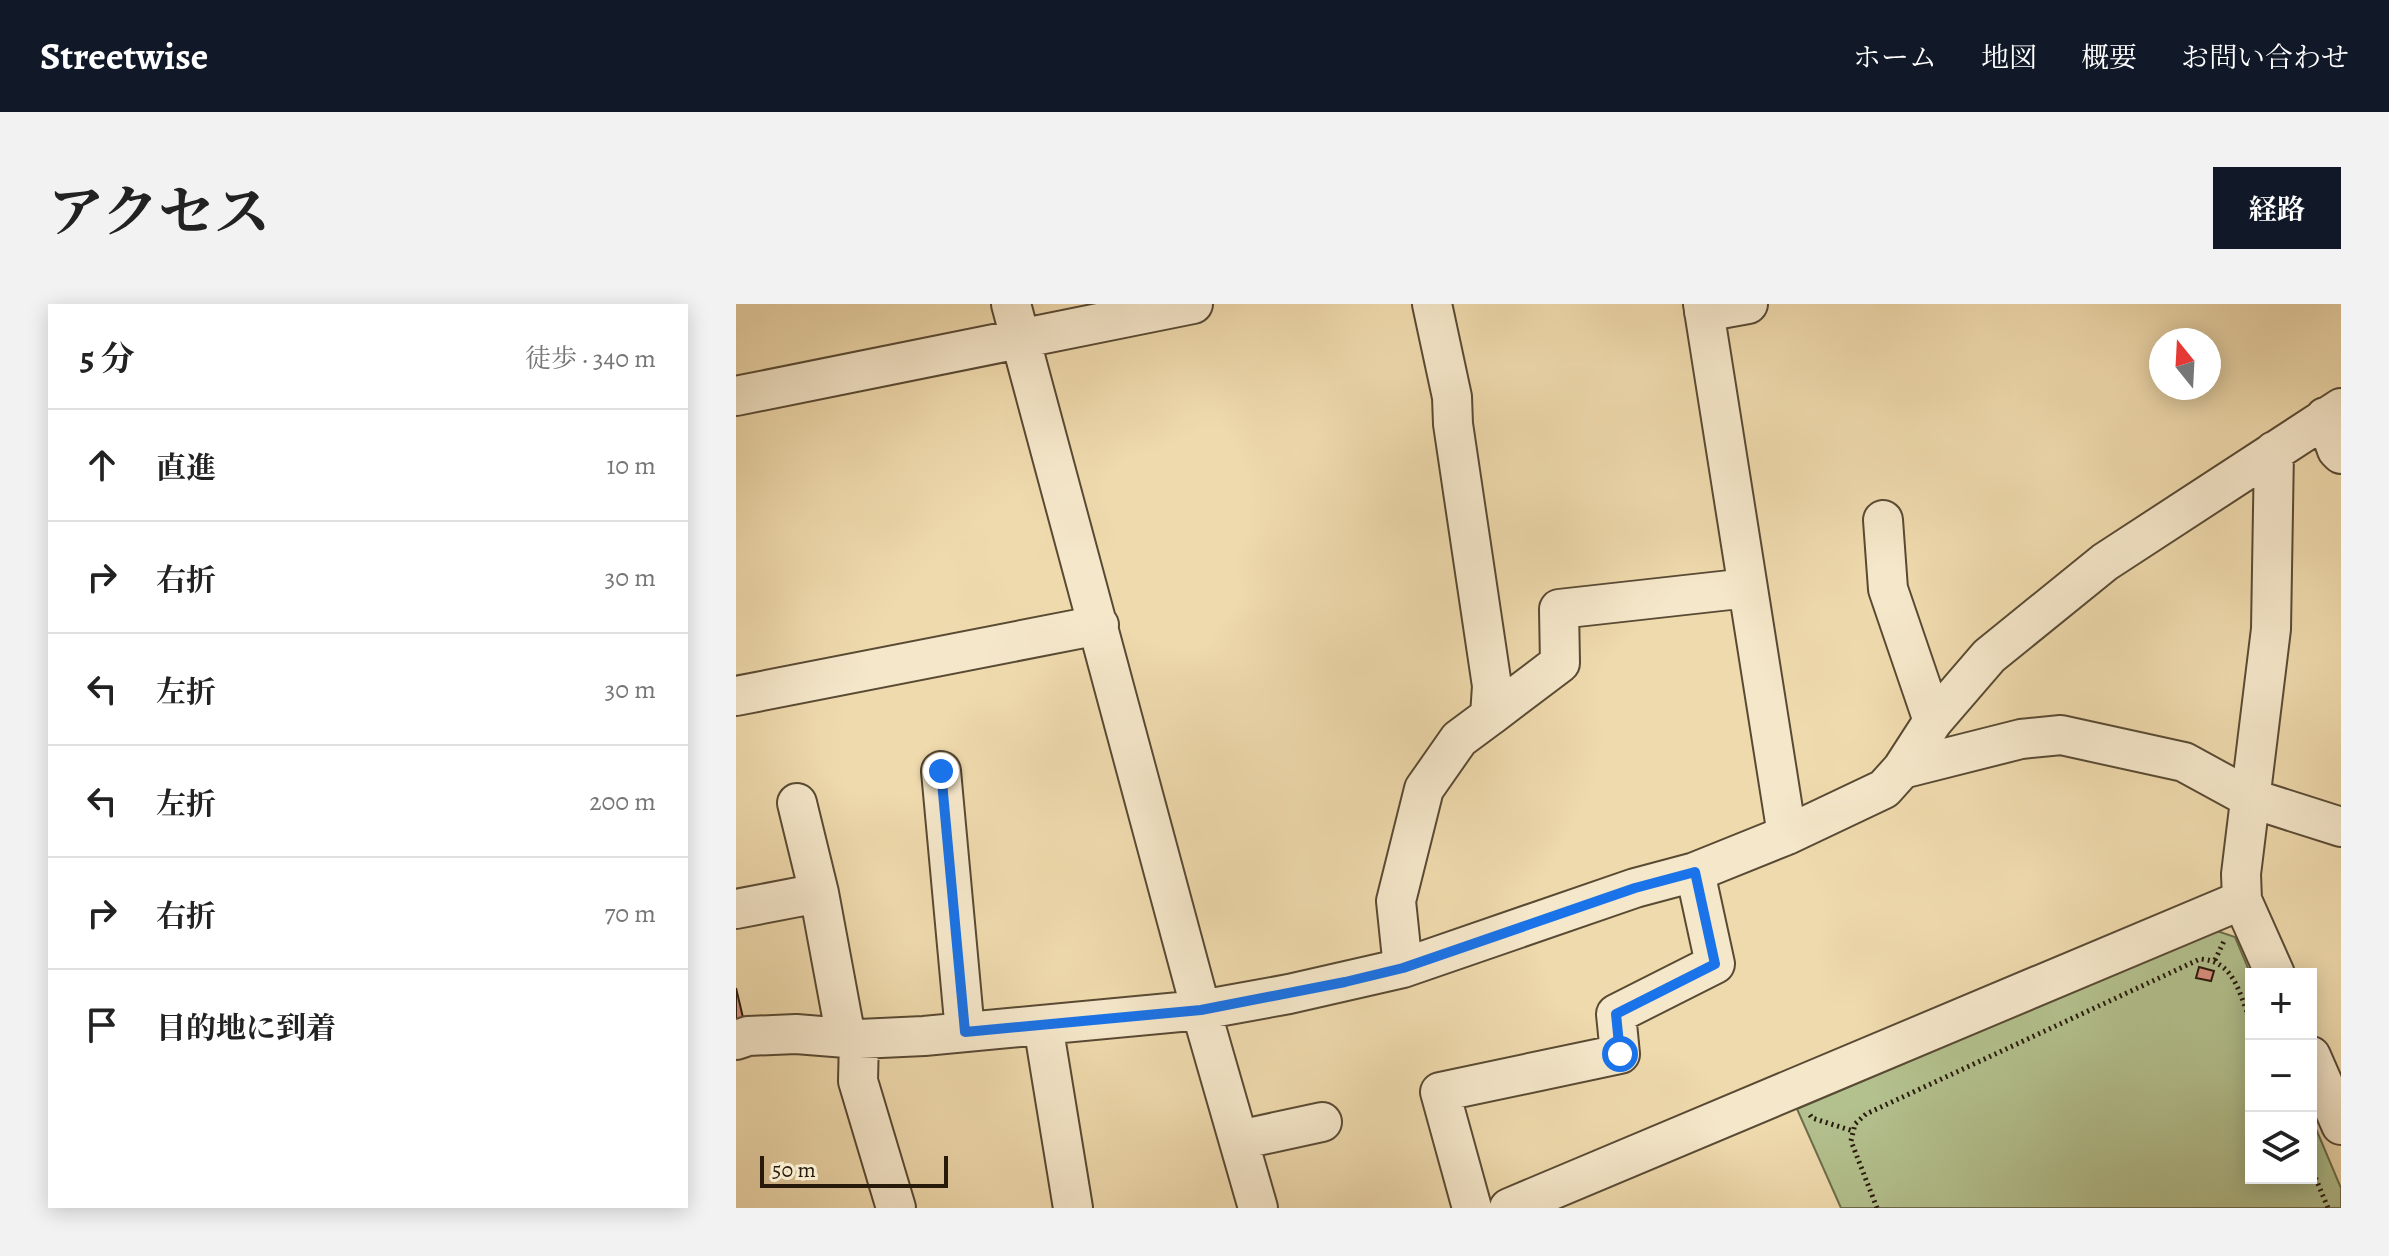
<!DOCTYPE html>
<html lang="ja">
<head>
<meta charset="utf-8">
<style>
	:root { --surface:#fff; --page:#f2f2f2; --text:#222; --muted:#767676; --line:#e0e0e0; --accent:#111827 }
	body { margin:0; font-family:Alegreya,"Noto Serif JP",serif; background:var(--page); color:var(--text) }
	.controls { position:absolute; right:24px; bottom:24px; display:grid; overflow:hidden; border-radius:0px; box-shadow:0 4px 20px #0003 }
	.controls button { width:72px; height:72px; display:grid; place-items:center; padding:0; border:0; border-bottom:2px solid var(--line); background:var(--surface); color:var(--text); font:40px sans-serif }
	.compass { position:absolute; left:1413px; top:24px; width:72px; height:72px; border-radius:50%; background:var(--surface); box-shadow:0 4px 20px #0003; rotate:342deg }
	.scale { position:absolute; left:24px; bottom:20px; width:188px; box-sizing:border-box; padding-left:8px; border:4px solid #271a0b; border-top:0; font-size:22px; line-height:28px; white-space:nowrap; color:#271a0b; -webkit-text-stroke:6px #f5e7ca; paint-order:stroke }
	.stop { position:absolute; width:24px; height:24px; margin:-18px; border:6px solid #1a73e8; border-radius:50%; background:#fff }
	.stop.end { background:#1a73e8; border-color:#fff; box-shadow:0 2px 8px #0008 }
	.list { margin:0; padding:0; list-style:none }
	h2 { display:flex; justify-content:space-between; align-items:center; height:104px; margin:0; padding:0 32px; font-size:34px }
	h2 small { font-size:26px; font-weight:400; color:var(--muted) }
	.list li { display:grid; grid-template-columns:52px 1fr auto; gap:24px; align-items:center; box-sizing:border-box; height:112px; padding:0 32px; border-top:2px solid var(--line) }
	.list b { display:block; font-size:30px; white-space:nowrap }
	.list em { font-size:26px; font-style:normal; color:var(--muted) }
	.icon { flex:none; width:44px; height:44px; fill:none; stroke:currentColor; stroke-width:2; stroke-linecap:round; stroke-linejoin:round }
	.map { position:relative; flex:none; width:1605px; height:904px; overflow:hidden; border-radius:0px }
	header { display:flex; align-items:center; gap:48px; box-sizing:border-box; height:112px; padding:0 40px; background:var(--accent); color:#fff }
	header strong { font-size:38px }
	nav { display:flex; gap:44px; margin-inline-start:auto; font-size:28px }
	.intro { display:flex; align-items:center; justify-content:space-between; box-sizing:border-box; height:192px; padding:0 48px }
	h1 { margin:0; font-size:56px }
	.button { padding:20px 36px; border-radius:0px; background:var(--accent); color:#fff; font-size:28px; font-weight:700 }
	main { display:flex; gap:48px; padding:0 48px }
	aside { flex:1; background:var(--surface); border-radius:0px; box-shadow:0 4px 20px #0003 }
	.map>svg:first-child { display:block }
</style>
</head>
<body>
<header>
<strong>Streetwise</strong>
<nav><a>ホーム</a><a>地図</a><a>概要</a><a>お問い合わせ</a></nav>
</header>
<div class="intro"><h1>アクセス</h1><a class="button">経路</a></div>
<main>
<aside>
<h2>5 分<small>徒歩 · 340 m</small></h2>
<ul class="list">
<li><svg class="icon" aria-label="ahead" viewBox="0 0 24 24"><path d="M12 20V5M6 11l6-6 6 6"/></svg><div><b>直進</b></div><em>10 m</em></li>
<li><svg class="icon" aria-label="right" viewBox="0 0 24 24"><path d="M7 20v-9h11M14 6l5 5-5 5"/></svg><div><b>右折</b></div><em>30 m</em></li>
<li><svg class="icon" aria-label="left" viewBox="0 0 24 24"><path d="M17 20v-9H6M10 6l-5 5 5 5"/></svg><div><b>左折</b></div><em>30 m</em></li>
<li><svg class="icon" aria-label="left" viewBox="0 0 24 24"><path d="M17 20v-9H6M10 6l-5 5 5 5"/></svg><div><b>左折</b></div><em>200 m</em></li>
<li><svg class="icon" aria-label="right" viewBox="0 0 24 24"><path d="M7 20v-9h11M14 6l5 5-5 5"/></svg><div><b>右折</b></div><em>70 m</em></li>
<li><svg class="icon" aria-label="arrive" viewBox="0 0 24 24"><path d="M6 21V4h12l-3 4 3 4H6"/></svg><div><b>目的地に到着</b></div></li>
</ul>
</aside>
<div class="map">
<svg width="1605" height="904" viewBox="0 0 1605 904">
	<rect width="100%" height="100%" fill="#efdaad"/>
	<filter id="stains"><feTurbulence type="fractalNoise" baseFrequency=".0025" numOctaves="4"/><feColorMatrix values="0 0 0 0 .2 0 0 0 0 .09 0 0 0 0 .02 0 0 0 .5 -.17"/></filter>
	<radialGradient id="worn" r=".72"><stop offset=".6" stop-color="#630" stop-opacity="0"/><stop offset="1" stop-color="#630" stop-opacity=".3"/></radialGradient>
	<path fill="#b3c18e" stroke="#6d6e4c" stroke-width="2" d="M1481,627L1499,633L1515,671V874H1575V813L1605,884V904H1105L1061,805Z"/>
	<path fill="#da8f80" stroke="#271a0b" stroke-width="2" d="M1463,663L1478,667L1475,677L1460,674Z
		M0,684L9,722L0,725Z"/>
	<g fill="none" stroke-linecap="round" stroke-linejoin="round">
		<defs>
			<path id="minor" d="M275,0L465,706L522,904
				M967,0L1051,531
				M968,8L1012,0
				M0,92L457,0
				M1589,113L1601,146L1605,150
				M1538,147L1535,325L1505,570L1506,596L1539,670
				M1147,216L1152,285L1197,417
				M0,392L363,321
				M754,412L824,359L823,305L1012,284
				M1166,465L1285,435L1325,431L1448,458L1514,494L1605,523
				M205,467L229,728
				M61,499L83,589L110,734
				M0,605L83,589
				M667,664L660,597L688,485L723,435L754,412L756,382L717,120L716,93L696,0
				M307,721L337,904
				M123,735L122,777L160,904
				M0,736L12,732L60,730L123,735L188,732L465,706L553,690L667,664L899,584L959,568L1051,531L1148,485L1166,465L1197,417L1253,352L1369,258L1605,104
				M1575,752L1605,821
				M503,836L586,818
				M736,904L704,788L884,750L880,710L979,660L959,568
				M773,904L1506,596"/>
		</defs>
		<use href="#minor" stroke="#594a34" stroke-width="42"/>
		<path stroke="#271a0b" stroke-width="5" stroke-dasharray="2 4" stroke-linecap="butt" d="M1479,656L1488,637
			M1074,811L1076,814L1117,827
			M1575,863L1592,904
			M1141,904L1115,837L1119,820L1130,810L1464,655C1499,657 1503,690 1515,718"/>
		<use href="#minor" stroke="#f5e7ca" stroke-width="38"/>
	</g>
	<g fill="none" stroke-linecap="round" stroke-linejoin="round">
		<path stroke="#1a73e8" stroke-width="10" d="M205,467L229,728L465,706L609,678L667,664L899,584L959,568L979,660L880,710L884,750"/>
	</g>
	<rect width="100%" height="100%" filter="url(#stains)"/>
	<rect width="100%" height="100%" fill="url(#worn)"/>
</svg>
<div class="controls">
<button>+</button>
<button>−</button>
<button><svg class="icon" aria-label="layers" viewBox="0 0 24 24"><path d="M12 4l9 5-9 5-9-5zM3 14l9 5 9-5"/></svg></button>
</div>
<svg class="compass" viewBox="-18 -18 36 36"><path d="M0-13l5 13h-10z" fill="#e53935"/><path d="M0 13l5-13h-10z" fill="#767676"/></svg>
<div class="scale">50 m</div>
<div class="stop" style="left:884px;top:750px"></div>
<div class="stop end" style="left:205px;top:467px"></div>
</div>
</main>
</body>
</html>
